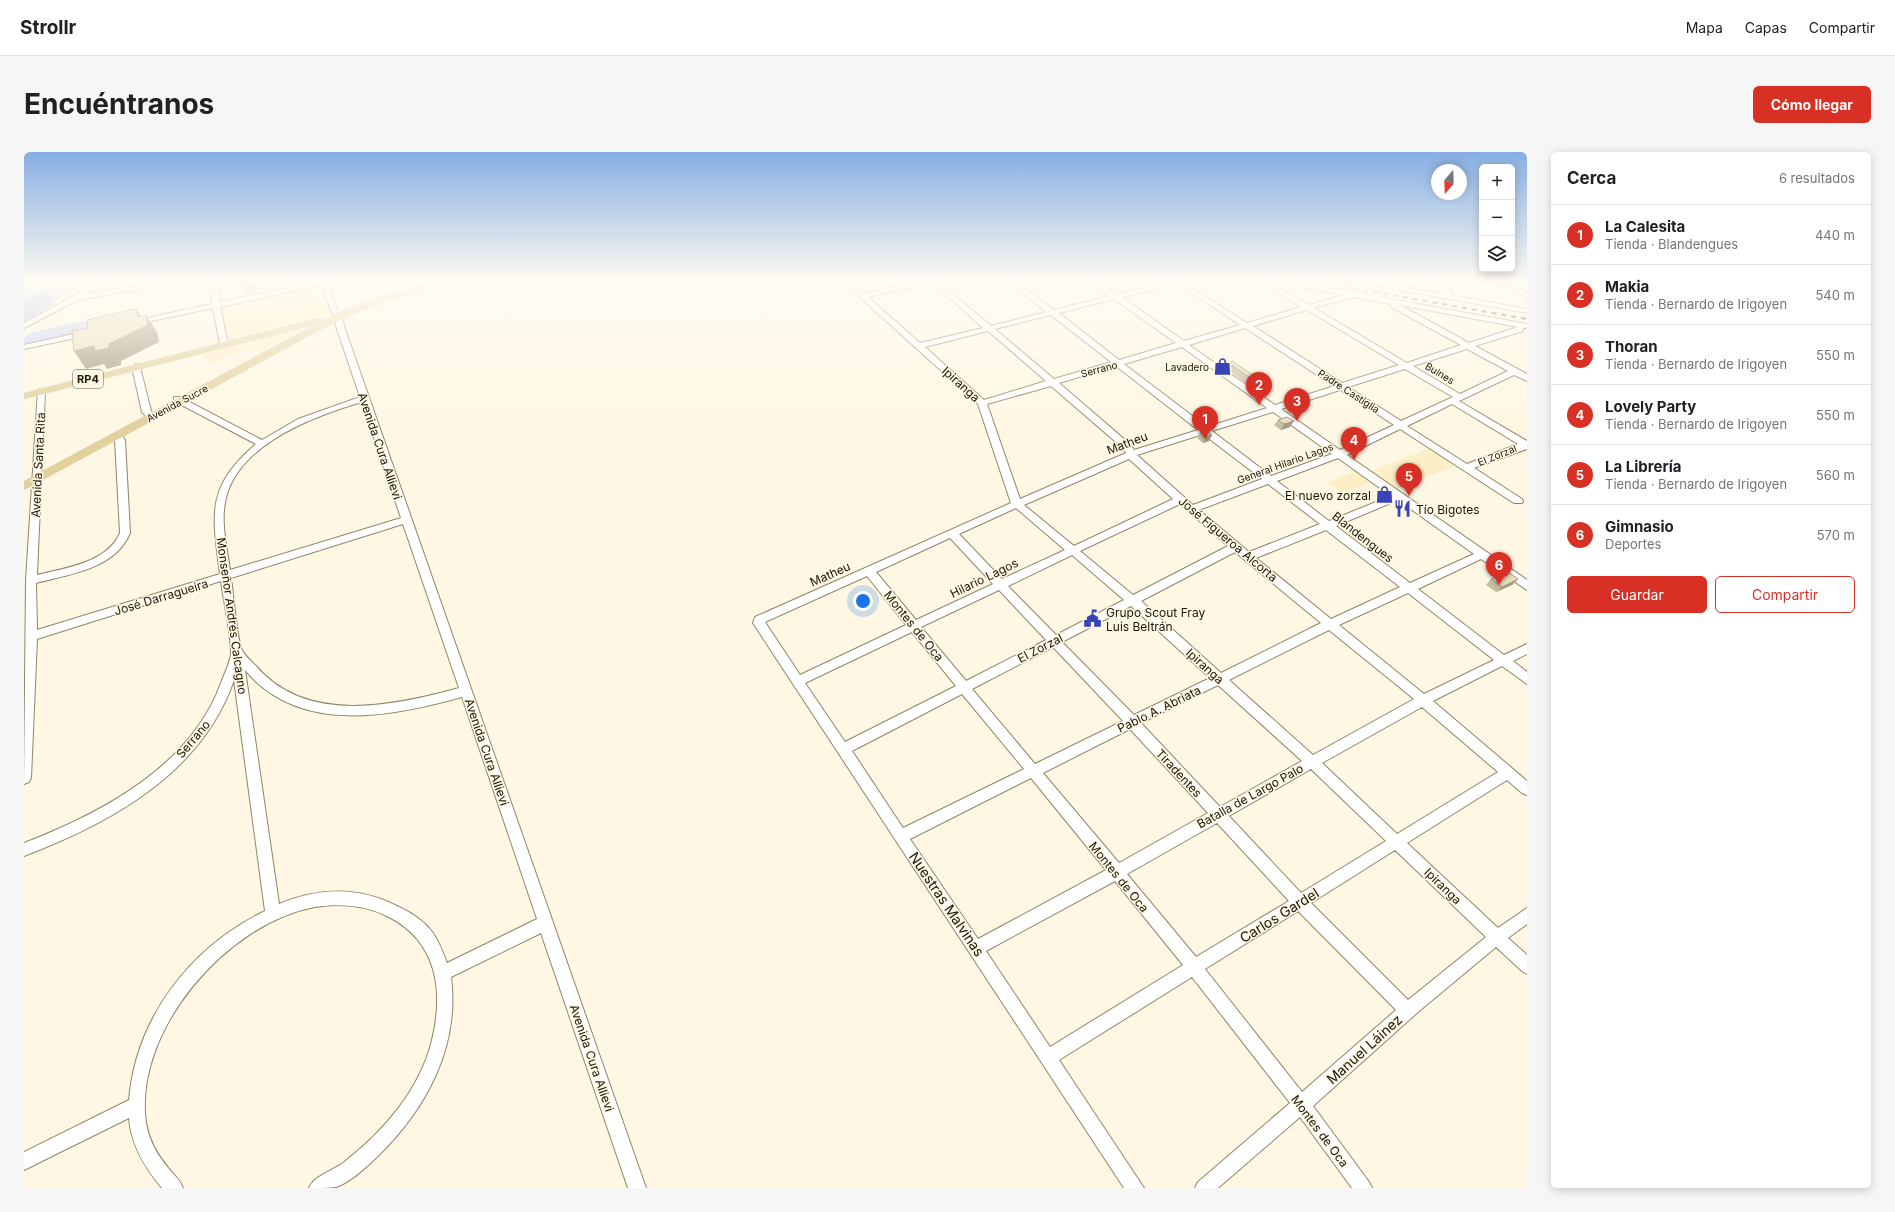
<!DOCTYPE html>
<html lang="es">
<head>
<meta charset="utf-8">
<style>
	:root { --surface:#fff; --page:#f6f6f6; --text:#202124; --muted:#757577; --line:#e0e0e0; --accent:#d93025 }
	body { margin:0; font-family:Inter,sans-serif; background:var(--page); color:var(--text) }
	.controls { position:absolute; right:12px; top:12px; display:grid; overflow:hidden; border-radius:6px; box-shadow:0 2px 10px #0003 }
	.controls button { width:36px; height:36px; display:grid; place-items:center; padding:0; border:0; border-bottom:1px solid var(--line); background:var(--surface); color:var(--text); font:20px sans-serif }
	.compass { position:absolute; left:1407px; top:12px; width:36px; height:36px; border-radius:50%; background:var(--surface); box-shadow:0 2px 10px #0003; rotate:199deg }
	.you { position:absolute; left:839px; top:449px; width:14px; height:14px; margin:-10px; border:3px solid #fff; border-radius:50%; background:#1a73e8; box-shadow:0 0 0 6px #1a73e833 }
	.badge { display:grid; place-items:center; width:26px; height:26px; border-radius:50%; background:var(--accent); color:#fff; font-size:13px; font-weight:700 }
	.pin { position:absolute; translate:-50% -33px; filter:drop-shadow(0 1px 2px #0008) }
	.pin::after { content:''; position:absolute; top:21px; width:14px; height:12px; background:inherit; clip-path:polygon(0 0,100% 0,50% 100%) }
	.list { margin:0; padding:0; list-style:none }
	h2 { display:flex; justify-content:space-between; align-items:center; height:52px; margin:0; padding:0 16px; font-size:17px }
	h2 small { font-size:13px; font-weight:400; color:var(--muted) }
	.list li { display:grid; grid-template-columns:26px 1fr auto; gap:12px; align-items:center; box-sizing:border-box; height:60px; padding:0 16px; border-top:1px solid var(--line) }
	.list b { display:block; font-size:15px; white-space:nowrap }
	.list p { margin:0; font-size:13px; white-space:nowrap; color:var(--muted) }
	.list em { font-size:13px; font-style:normal; color:var(--muted) }
	.actions { display:flex; gap:8px; padding:12px 16px }
	.actions a { flex:1; padding:9px 0; border:1px solid var(--accent); border-radius:6px; text-align:center; font-size:14px; color:var(--accent) }
	.actions .main { background:var(--accent); color:#fff }
	.icon { flex:none; width:22px; height:22px; fill:none; stroke:currentColor; stroke-width:2; stroke-linecap:round; stroke-linejoin:round }
	.map { position:relative; flex:none; width:1503px; height:1036px; overflow:hidden; border-radius:6px }
	header { display:flex; align-items:center; gap:24px; box-sizing:border-box; height:56px; padding:0 20px; background:var(--surface); border-bottom:1px solid var(--line) }
	header strong { font-size:19px }
	nav { display:flex; gap:22px; margin-inline-start:auto; font-size:14px }
	.intro { display:flex; align-items:center; justify-content:space-between; box-sizing:border-box; height:96px; padding:0 24px }
	h1 { margin:0; font-size:28px }
	.button { padding:10px 18px; border-radius:6px; background:var(--accent); color:#fff; font-size:14px; font-weight:700 }
	main { display:flex; gap:24px; padding:0 24px }
	aside { flex:1; background:var(--surface); border-radius:6px; box-shadow:0 2px 10px #0003 }
	.map>svg:first-child { display:block }
</style>
</head>
<body>
<header>
<strong>Strollr</strong>
<nav><a>Mapa</a><a>Capas</a><a>Compartir</a></nav>
</header>
<div class="intro"><h1>Encuéntranos</h1><a class="button">Cómo llegar</a></div>
<main>
<div class="map">
<svg width="1503" height="1036" viewBox="0 0 1503 1036">
	<rect width="100%" height="100%" fill="#fef7e3"/>
	<path fill="#fceec5" d="M205,131H292L204,150L201,138L196,139L195,133Z
		M296,132L307,160L205,187L196,154Z
		M273,177L275,179L233,200L223,197L184,212L180,201Z
		M1407,296L1430,311L1431,314L1372,337L1347,319Z
		M1332,319L1348,331L1318,341L1303,330Z"/>
	<path fill="#c5d1f8" d="M0,131H64L0,164Z
		M101,160L100,172L0,193V185L9,180Z"/>
	<path fill="#acbbee" d="M13,141H25L32,151L0,169V147Z"/>
	<g fill="none" stroke-linecap="round" stroke-linejoin="round">
		<defs>
			<path id="minor" d="M74,131H83L64,142L129,131L133,133L129,135L54,148L0,176V171Z
				M187,131H198L194,133L196,150L288,131H303L315,162L321,164L319,168L320,174L622,1036H604L517,781L427,825C436,895 402,957 354,1004C342,1015 327,1030 312,1035C305,1036 293,1036 285,1036C290,1024 308,1019 319,1011C359,980 396,938 408,888C420,838 413,790 365,765C342,753 316,751 291,755C203,771 109,879 122,971C125,989 134,1004 145,1017C150,1023 156,1028 159,1036H138C121,1016 107,993 105,966L0,1018V1000L105,948C112,865 167,795 241,759L210,528C178,621 87,671 0,704V691C78,661 167,614 197,531C200,522 206,511 207,502C207,479 200,452 197,429L13,487L7,626L5,630L0,632L2,428L14,238L17,237L21,240L13,423C41,416 83,411 96,381L91,288L88,283L93,280L96,281L101,288L106,381C91,417 46,422 12,431L13,478L196,422C188,361 182,335 232,292L150,249V245H156L238,288L274,267L336,245L312,174L311,168L314,163L308,161L297,133L196,155L204,192L200,194L196,192L189,156L109,173L105,171L109,169L188,152ZM338,250L377,366L206,418C203,395 196,369 202,346C215,292 290,264 338,250ZM379,372L435,536C370,554 282,573 232,514C227,509 221,504 218,498C213,489 209,440 207,426ZM221,518C275,583 367,565 438,545L513,767L423,811C419,800 415,790 409,781C400,769 388,761 375,755C335,734 296,735 255,752Z
				M820,131H828L840,141L890,131H901V133L844,145L896,191L959,176L909,131H916L967,174L1022,160L987,131H994L1030,158L1085,144L1069,131H1076L1093,142L1139,131H1149V133L1098,145L1160,189L1216,173L1153,131H1160L1223,171L1277,155L1239,131H1247L1285,153L1319,143L1267,133L1264,131H1277L1347,143L1326,131H1335L1355,141V145L1503,172V176H1499V179L1451,194L1503,222V229L1490,223L1435,249L1503,289V297L1450,316L1498,347L1499,349L1498,351H1490L1376,277L1323,303L1503,428V438L1457,407L1394,437L1480,503L1503,492V502L1489,509L1503,520V532L1478,514L1409,549L1503,629V643L1498,641L1483,628L1383,691L1474,776L1503,756V772L1484,786L1503,803V822L1498,819L1472,795L1394,860L1289,954L1345,1030L1348,1036H1328L1276,965L1194,1036H1171L1174,1030L1266,951L1168,825L1035,908L1120,1036H1100L731,474L729,471L731,465L987,351L954,252ZM1329,145L1367,152V155L1437,193L1383,211L1290,156ZM1090,147L1152,191L1095,208L1035,161ZM1376,153L1494,175L1445,191ZM1283,158L1375,213L1318,231L1229,174ZM1027,163L1087,210L1030,227L971,177ZM1221,176L1310,234L1251,253L1165,193ZM964,179L1022,229L960,248L901,195ZM1158,195L1243,256L1183,275L1100,212ZM1443,197L1484,219L1436,242L1389,214ZM1092,214L1174,278L1110,298L1107,293L1035,231ZM1381,217L1429,245L1377,269L1324,235ZM1027,234L1100,297L1102,301L996,347L963,252ZM1316,238L1370,273L1316,298L1257,257ZM1428,252L1494,292L1443,312L1383,274ZM1249,260L1308,302L1247,324L1188,279ZM1179,282L1238,327L1169,353L1113,303ZM1314,306L1367,344L1305,369L1253,329ZM1105,307L1149,347L1050,394L1000,353ZM1244,332L1296,372L1225,400L1175,358ZM1374,348L1450,402L1386,431L1312,374ZM1156,352L1204,394L1109,443L1056,399ZM992,356L1041,398L978,427L935,382ZM1302,378L1376,435L1307,467L1232,406ZM926,386L969,432L892,468L852,420ZM1211,400L1297,471L1197,521L1117,449ZM1048,403L1100,448L1032,483L984,434ZM843,424L882,473L776,523L741,470ZM975,438L1022,488L942,529L897,475ZM1384,441L1470,508L1400,542L1315,473ZM1107,454L1186,526L1110,563L1038,490ZM1305,478L1390,547L1289,603L1205,528ZM888,480L932,534L821,590L781,531ZM1029,495L1099,569L1011,612L948,537ZM1194,533L1278,609L1196,655L1117,571ZM938,542L1000,617L879,676L828,599ZM1398,555L1474,620L1373,682L1298,611ZM1106,577L1184,661L1095,711L1019,621ZM1287,617L1362,689L1277,741L1205,664ZM1007,626L1082,718L954,787L886,687ZM1193,671L1265,749L1172,805L1103,722ZM1371,698L1462,785L1384,848L1287,751ZM1091,729L1159,813L1026,895L962,799ZM1274,759L1372,858L1278,940L1181,817Z
				M1344,131H1358L1419,142L1402,131H1411L1427,139L1428,141L1426,143L1503,157V161L1348,133Z
				M1473,131H1482L1503,140V145Z
				M63,179H66V183L0,197V193Z
				M112,212L116,215L127,259L132,264L130,266H124L118,260L108,215Z"/>
			<path id="major" d="M407,131H421L419,133L357,151L311,170L0,338V329L290,173L0,247V241L294,166L299,168L314,160L338,152L340,150Z"/>
		</defs>
		<use href="#minor" stroke="#908567" stroke-width="2"/>
		<use href="#major" stroke="#e4e3e2" stroke-width="1"/>
		<use href="#minor" fill="#fff" fill-rule="evenodd"/>
		<use href="#major" fill="#e2d19b" fill-rule="evenodd"/>
		<path stroke="#494437" stroke-width="2" stroke-dasharray="5 5" stroke-linecap="butt" d="M1300,131L1503,167"/>
	</g>
	<path fill="#c8bfa3" d="M1206,212L1230,224L1226,230L1222,231L1203,217Z
		M1254,268L1266,275L1257,278L1250,273Z
		M1182,278L1185,289L1179,291L1173,286L1176,280Z
		M1467,427H1494L1488,433L1472,440L1462,433Z"/>
	<path fill="#a39b84" d="M223,131H234L235,137L222,141L217,132Z
		M112,157L123,173L122,163L133,180L135,190L97,209V213L83,217L80,212L62,217L50,199L70,194L114,165Z
		M1230,224L1226,230L1222,231L1225,225Z
		M1270,269L1266,275L1257,278L1260,272Z
		M1188,283L1185,289L1179,291L1182,285Z
		M1494,427L1488,433L1472,440L1478,435Z"/>
	<path fill="#e9debd" stroke="#a39b84" d="M217,131H223L217,132Z
		M112,157L114,165L122,163L124,173L85,192V196L71,199L70,194L50,199L48,179L64,176L63,168Z
		M1208,209L1230,224L1225,225L1206,212Z
		M1263,265L1270,269L1260,272L1254,268Z
		M1182,278L1188,283L1182,285L1176,280Z
		M1484,420L1494,427L1478,435L1467,427Z"/>
	<linearGradient id="sky" x2="0" y2="1"><stop stop-color="#87aee2"/><stop offset="0.47" stop-color="#fffbf2"/><stop offset="1" stop-color="#fffbf2" stop-opacity="0"/></linearGradient>
	<rect width="1503" height="276" fill="url(#sky)"/>
	<defs>
		<symbol id="shop-bare" viewBox="-9 -9 18 18"><path d="M-5-2.5h2.3a2.7 3.5 0 0 1 5.4 0H5L5.5 6h-11ZM-1.5-2.5h3a1.5 2.3 0 0 0-3 0Z" fill="#3644b7" stroke="#fef7e3" stroke-width="2.5" paint-order="stroke"/></symbol>
		<symbol id="restaurant-bare" viewBox="-9 -9 18 18"><path d="M-5-6h1v4h1v-4h1v4h1v-4h1v5L-1.5 .5V6h-2V.5L-5-1ZM5-6V6H3V1.5H1.5Q1.5-4 5-6Z" fill="#3644b7" stroke="#fef7e3" stroke-width="2.5" paint-order="stroke"/></symbol>
		<symbol id="civic-bare" viewBox="-9 -9 18 18"><path d="M-.6-6.5H3V-4.5H.6V-3L4-1V1h2V6H-6V1h2V-1L-.6-3ZM-1.2 2.5V6h2.4V2.5Z" fill="#3644b7" stroke="#fef7e3" stroke-width="2.5" paint-order="stroke"/></symbol>
	</defs>
	<g fill-rule="evenodd">
		<use href="#shop-bare" x="1186" y="202" width="25" height="25"/>
		<use href="#shop-bare" x="1348" y="330" width="25" height="25"/>
		<use href="#restaurant-bare" x="1366" y="344" width="25" height="25"/>
		<use href="#civic-bare" x="1056" y="454" width="25" height="25"/>
	</g>
	<g text-anchor="middle" dominant-baseline="central" stroke-width="3" stroke-linejoin="round" paint-order="stroke">
		<g font-size="10" fill="#1a160a" stroke="#fef7e3" text-anchor="end">
			<text x="1185" y="215">Lavadero</text>
		</g>
		<g font-size="10" fill="#1a160a" stroke="#fef7e3">
			<text transform="translate(1075 217) rotate(-15)">Serrano</text>
			<text transform="translate(1416 221) rotate(31)">Bulnes</text>
			<text transform="translate(1325 239) rotate(33)">Padre Castiglia</text>
			<text transform="translate(153 251) rotate(-28)">Avenida Sucre</text>
			<text transform="translate(1473 303) rotate(-22)">El Zorzal</text>
			<text transform="translate(1261 311) rotate(-20)">General Hilario Lagos</text>
		</g>
		<rect fill="#fef7e3" stroke="#5e5a4b" stroke-width="1" x="49" y="218" width="30" height="18" rx="3"/>
		<g font-size="11" font-weight="bold" fill="#1a160a">
			<text x="64" y="227">RP4</text>
		</g>
		<g font-size="12" fill="#1a160a" stroke="#fef7e3">
			<text transform="translate(937 232) rotate(42)">Ipiranga</text>
			<text transform="translate(1103 291) rotate(-21)">Matheu</text>
			<text transform="translate(356 294) rotate(71)">Avenida Cura Allievi</text>
			<text transform="translate(14 313) rotate(-87)">Avenida Santa Rita</text>
			<text transform="translate(1339 385) rotate(38)">Blandengues</text>
			<text transform="translate(1204 387) rotate(40)">José Figueroa Alcorta</text>
			<text transform="translate(806 422) rotate(-24)">Matheu</text>
			<text transform="translate(960 426) rotate(-26)">Hilario Lagos</text>
			<text transform="translate(137 445) rotate(-17)">José Darragueira</text>
			<text transform="translate(208 464) rotate(82)">Monseñor Andrés Calcagno</text>
			<text transform="translate(890 474) rotate(51)">Montes de Oca</text>
			<text transform="translate(1016 496) rotate(-27)">El Zorzal</text>
			<text transform="translate(1181 514) rotate(42)">Ipiranga</text>
			<text transform="translate(1135 557) rotate(-26)">Pablo A. Abriata</text>
			<text transform="translate(169 587) rotate(-50)">Serrano</text>
			<text transform="translate(463 600) rotate(71)">Avenida Cura Allievi</text>
			<text transform="translate(1155 621) rotate(47)">Tiradentes</text>
			<text transform="translate(1226 644) rotate(-29)">Batalla de Largo Palo</text>
			<text transform="translate(1095 725) rotate(51)">Montes de Oca</text>
			<text transform="translate(1419 734) rotate(44)">Ipiranga</text>
			<text transform="translate(568 906) rotate(71)">Avenida Cura Allievi</text>
			<text transform="translate(1296 979) rotate(53)">Montes de Oca</text>
		</g>
		<g font-size="12" fill="#1a160a" stroke="#fef7e3" text-anchor="start">
			<text x="1347" y="343" text-anchor="end">El nuevo zorzal</text>
			<text x="1392" y="357">Tío Bigotes</text>
			<text x="1082" y="460">Grupo Scout Fray<tspan x="1082" dy="14">Luis Beltrán</tspan></text>
		</g>
		<g font-size="14" fill="#1a160a" stroke="#fef7e3">
			<text transform="translate(923 752) rotate(56)">Nuestras Malvinas</text>
			<text transform="translate(1255 763) rotate(-32)">Carlos Gardel</text>
			<text transform="translate(1340 897) rotate(-42)">Manuel Láinez</text>
		</g>
	</g>
</svg>
<div class="controls">
<button>+</button>
<button>−</button>
<button><svg class="icon" aria-label="layers" viewBox="0 0 24 24"><path d="M12 4l9 5-9 5-9-5zM3 14l9 5 9-5"/></svg></button>
</div>
<svg class="compass" viewBox="-18 -18 36 36"><path d="M0-13l5 13h-10z" fill="#e53935"/><path d="M0 13l5-13h-10z" fill="#757577"/></svg>
<div class="you"></div>
<div class="pin badge" style="left:1181px;top:287px">1</div>
<div class="pin badge" style="left:1235px;top:253px">2</div>
<div class="pin badge" style="left:1273px;top:269px">3</div>
<div class="pin badge" style="left:1330px;top:308px">4</div>
<div class="pin badge" style="left:1385px;top:344px">5</div>
<div class="pin badge" style="left:1475px;top:433px">6</div>
</div>
<aside>
<h2>Cerca<small>6 resultados</small></h2>
<ul class="list">
<li><span class="badge">1</span><div><b>La Calesita</b><p>Tienda · Blandengues</p></div><em>440 m</em></li>
<li><span class="badge">2</span><div><b>Makia</b><p>Tienda · Bernardo de Irigoyen</p></div><em>540 m</em></li>
<li><span class="badge">3</span><div><b>Thoran</b><p>Tienda · Bernardo de Irigoyen</p></div><em>550 m</em></li>
<li><span class="badge">4</span><div><b>Lovely Party</b><p>Tienda · Bernardo de Irigoyen</p></div><em>550 m</em></li>
<li><span class="badge">5</span><div><b>La Librería</b><p>Tienda · Bernardo de Irigoyen</p></div><em>560 m</em></li>
<li><span class="badge">6</span><div><b>Gimnasio</b><p>Deportes</p></div><em>570 m</em></li>
</ul>
<div class="actions"><a class="main">Guardar</a><a>Compartir</a></div>
</aside>
</main>
</body>
</html>
